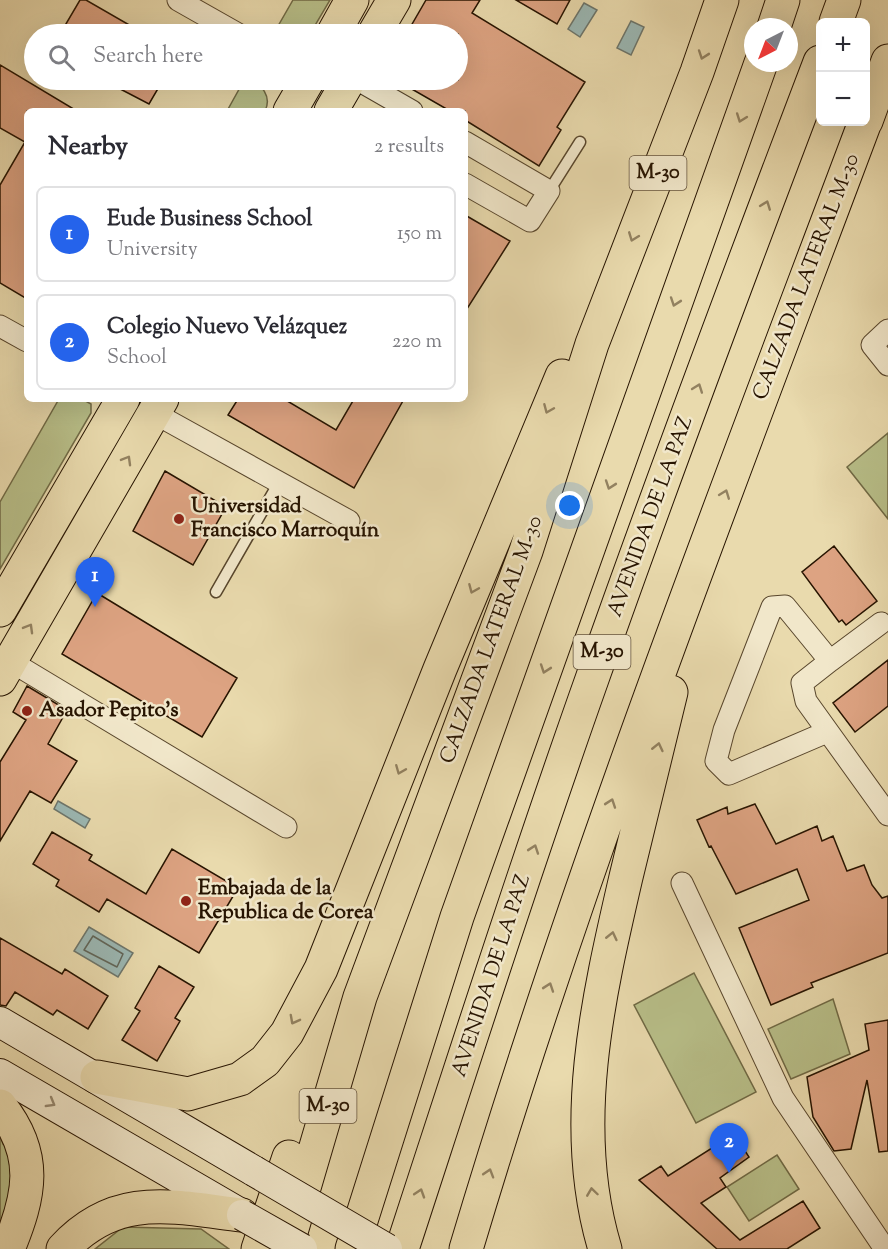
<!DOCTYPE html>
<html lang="en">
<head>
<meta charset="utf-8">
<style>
	:root { --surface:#fff; --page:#f7f7f7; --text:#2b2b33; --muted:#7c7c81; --line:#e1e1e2; --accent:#2563eb }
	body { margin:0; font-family:"Sorts Mill Goudy",serif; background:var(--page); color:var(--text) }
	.controls { position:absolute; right:18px; top:18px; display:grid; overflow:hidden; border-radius:9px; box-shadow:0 6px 24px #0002 }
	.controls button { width:54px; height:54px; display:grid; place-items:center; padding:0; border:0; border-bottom:2px solid var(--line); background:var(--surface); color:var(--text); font:30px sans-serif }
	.compass { position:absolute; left:744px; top:18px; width:54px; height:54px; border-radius:50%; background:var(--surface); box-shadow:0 6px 24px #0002; rotate:222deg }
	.you { position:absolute; left:570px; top:506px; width:21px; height:21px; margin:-15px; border:4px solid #fff; border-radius:50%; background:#1a73e8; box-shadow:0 0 0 9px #1a73e833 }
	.badge { display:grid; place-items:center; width:39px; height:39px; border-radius:50%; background:var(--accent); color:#fff; font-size:20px; font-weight:700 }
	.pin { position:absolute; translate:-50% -50px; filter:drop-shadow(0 2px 3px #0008) }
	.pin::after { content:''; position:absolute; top:32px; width:21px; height:18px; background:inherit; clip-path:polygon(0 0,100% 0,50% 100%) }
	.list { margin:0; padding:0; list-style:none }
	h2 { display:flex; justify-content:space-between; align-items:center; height:78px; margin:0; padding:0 24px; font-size:26px }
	h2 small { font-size:20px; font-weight:400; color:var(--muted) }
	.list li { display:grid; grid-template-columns:39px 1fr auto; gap:18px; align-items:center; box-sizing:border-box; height:96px; margin:0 12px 12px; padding:0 12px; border:2px solid var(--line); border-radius:9px }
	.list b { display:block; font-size:22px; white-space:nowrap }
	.list p { margin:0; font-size:20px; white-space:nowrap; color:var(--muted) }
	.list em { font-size:20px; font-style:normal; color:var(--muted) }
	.icon { flex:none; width:33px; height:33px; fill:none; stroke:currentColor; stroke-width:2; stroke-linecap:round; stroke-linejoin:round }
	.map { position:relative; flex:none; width:888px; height:1249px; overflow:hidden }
	.search { position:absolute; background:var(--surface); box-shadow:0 6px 24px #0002; left:24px; top:24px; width:444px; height:66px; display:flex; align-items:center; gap:15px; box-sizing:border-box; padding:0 21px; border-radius:33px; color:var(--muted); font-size:22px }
	.panel { position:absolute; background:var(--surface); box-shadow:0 6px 24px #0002; left:24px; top:108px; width:444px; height:294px; border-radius:9px }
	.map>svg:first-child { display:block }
</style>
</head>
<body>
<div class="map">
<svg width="888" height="1249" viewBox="0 0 888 1249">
	<rect width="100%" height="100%" fill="#e9daad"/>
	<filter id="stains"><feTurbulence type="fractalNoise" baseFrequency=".00333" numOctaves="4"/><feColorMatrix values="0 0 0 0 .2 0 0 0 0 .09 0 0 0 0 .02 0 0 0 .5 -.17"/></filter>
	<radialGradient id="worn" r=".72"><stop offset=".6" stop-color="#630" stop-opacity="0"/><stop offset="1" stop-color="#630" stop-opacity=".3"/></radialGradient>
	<path fill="#b8bf89" stroke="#706a45" stroke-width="1.5" d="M293,0H330L310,34L274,33Z
		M248,80C262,83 272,97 265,111H227L242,84Z
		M59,399H82L91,404V413L0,569V502Z
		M888,433V519L847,467Z
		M694,973L756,1092L696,1123L634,1005Z
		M833,999L850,1054L791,1079L768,1029Z
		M0,1136L3,1144H8L13,1184L0,1229Z
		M777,1155L799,1189L749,1221L727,1187Z
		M123,1227L201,1229L229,1249H95Z"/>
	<path fill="#9bb8b4" stroke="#6d766c" stroke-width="1.5" d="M584,3L597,10L580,37L568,29Z
		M631,21L644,27L631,55L617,48Z
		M58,801L90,819L85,828L54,809Z
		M89,927L133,953L118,977L74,951Z"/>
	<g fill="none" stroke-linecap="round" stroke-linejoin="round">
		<path stroke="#61665a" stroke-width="1.5" d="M93,936L123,954L117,967L84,950Z"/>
	</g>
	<path fill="#dda382" stroke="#271401" stroke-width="1.5" d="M80,0H86L145,34H60Z
		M426,0H480L472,13L585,82L557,127L561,130L539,166L465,120V111H450L396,80H458V34H425L411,26Z
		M516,0H570L557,24Z
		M0,65L77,111H27V299L0,283V185L25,142L0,128Z
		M103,80H163L149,104Z
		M465,215L510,241L465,312Z
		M238,399H284L336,430L354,399H404L354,488L228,415Z
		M165,471L226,507L193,565L133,531Z
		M834,546L877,601L846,625L842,620L839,622L802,572Z
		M97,593L237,678L202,737L62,654Z
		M888,660V706L855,732L833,703Z
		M27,686L67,710L48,744L77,761L51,803L30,791L0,841V762L26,720L13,712Z
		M755,804L776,844L817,826L822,841L833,836L847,871L864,865L872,885L882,898L888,896V953L811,983L813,987L771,1005L739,928L809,900L797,869L736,894L711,846L709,847L697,820L727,807L728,814Z
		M52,832L92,855L89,860L146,894L172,849L238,888L199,953L107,899L99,912L56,886L59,880L33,864Z
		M0,938L62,974L65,969L108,996L88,1029L57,1010L53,1015L15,992L6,1006L0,1005Z
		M159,966L194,987L175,1018L180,1021L157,1061L122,1040L140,1011L135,1008Z
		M888,1020V1151L879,1152L867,1080L851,1149L834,1151L813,1117L807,1077L869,1050L865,1024Z
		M734,1134L749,1157L720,1178L726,1187L701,1203L740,1240L803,1201L820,1228L787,1249H717L639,1180L661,1166L668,1176Z"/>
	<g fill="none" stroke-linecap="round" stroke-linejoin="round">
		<defs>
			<path id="lane" d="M549,191L580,142
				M216,592L278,484"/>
			<path id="street" d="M178,0L238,34
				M358,80L412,111
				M465,142L549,191L530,221L465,184
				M0,326L27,341
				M888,330L872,345L888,365
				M154,413L349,521
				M10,661L286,827
				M830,661L881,623
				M827,732L729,774L716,761L724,730L772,607L785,606L830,661L802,683L806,701L888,815
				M682,883L783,1098L885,1249"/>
			<path id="secondary" d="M0,1022L254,1171
				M0,1074L241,1214"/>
			<path id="primary" d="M333,34L352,0
				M374,34L394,0
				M290,111L308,80
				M331,111L349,80
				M0,610L123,399
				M0,679L162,399"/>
			<path id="highway" d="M836,22L844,0
				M774,27L783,0
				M866,121L888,61
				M97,1077L188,1094L240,1079L265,1061L287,1033L321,969L440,669L562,376
				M0,1106C39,1155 30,1196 8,1249
				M63,1249C116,1191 173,1207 242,1215
				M258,1249L289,1157
				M286,1249L360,997L526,551L592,344L697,72L722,0
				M352,1249L457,917L761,63
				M402,1249C464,1059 525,868 592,679C665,472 742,267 820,62
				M466,1249C580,866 725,495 865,122
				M605,1249C568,1127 598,998 626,877C641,815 656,753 671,692"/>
		</defs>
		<use href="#lane" stroke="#58462c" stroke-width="13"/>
		<use href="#street" stroke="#58462c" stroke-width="23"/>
		<use href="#secondary" stroke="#271401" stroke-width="32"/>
		<use href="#primary" stroke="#271401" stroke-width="35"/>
		<use href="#highway" stroke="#271401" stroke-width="35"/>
		<use href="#lane" stroke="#f1e7ca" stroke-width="10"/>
		<use href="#street" stroke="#f1e7ca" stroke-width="21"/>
		<use href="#secondary" stroke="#f1e7ca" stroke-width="30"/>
		<use href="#primary" stroke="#e9daad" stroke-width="33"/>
		<use href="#highway" stroke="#e9daad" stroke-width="33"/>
		<defs>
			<path id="secondary-bridge" d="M254,1171L387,1249
				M242,1215L302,1249"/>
		</defs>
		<use href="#secondary-bridge" stroke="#271401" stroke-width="32" stroke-linecap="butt"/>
		<use href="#secondary-bridge" stroke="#f1e7ca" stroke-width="30"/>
	</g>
	<defs><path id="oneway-chevron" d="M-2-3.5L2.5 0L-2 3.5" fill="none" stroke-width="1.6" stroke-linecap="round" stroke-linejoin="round" transform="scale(1.5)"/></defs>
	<g stroke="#928160">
		<use href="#oneway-chevron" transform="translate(703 55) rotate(109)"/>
		<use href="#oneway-chevron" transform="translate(741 118) rotate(110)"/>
		<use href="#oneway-chevron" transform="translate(766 205) rotate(-69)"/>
		<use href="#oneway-chevron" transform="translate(633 237) rotate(111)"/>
		<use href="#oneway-chevron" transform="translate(675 302) rotate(109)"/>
		<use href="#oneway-chevron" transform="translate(698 388) rotate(-70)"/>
		<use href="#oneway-chevron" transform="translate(548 409) rotate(113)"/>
		<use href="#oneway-chevron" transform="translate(127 460) rotate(-60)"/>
		<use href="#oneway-chevron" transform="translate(610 485) rotate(109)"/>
		<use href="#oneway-chevron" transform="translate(725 494) rotate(-69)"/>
		<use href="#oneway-chevron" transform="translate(473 589) rotate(113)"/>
		<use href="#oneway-chevron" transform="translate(29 628) rotate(-60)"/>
		<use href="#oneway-chevron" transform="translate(545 669) rotate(109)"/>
		<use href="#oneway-chevron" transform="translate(658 747) rotate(-77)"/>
		<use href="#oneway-chevron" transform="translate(400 770) rotate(112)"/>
		<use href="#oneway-chevron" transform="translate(611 803) rotate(-71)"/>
		<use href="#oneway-chevron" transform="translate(534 849) rotate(-71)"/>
		<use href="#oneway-chevron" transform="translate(612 936) rotate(-77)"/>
		<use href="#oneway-chevron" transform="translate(549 987) rotate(-71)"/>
		<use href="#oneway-chevron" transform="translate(294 1020) rotate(118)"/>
		<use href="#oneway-chevron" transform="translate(489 1173) rotate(-73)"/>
		<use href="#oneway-chevron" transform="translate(592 1192) rotate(-98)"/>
		<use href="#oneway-chevron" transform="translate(420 1193) rotate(-72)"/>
	</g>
	<use stroke="#968870" href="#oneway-chevron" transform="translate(51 1103) rotate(30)"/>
	<g fill="#8f2418" stroke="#f1e7ca" stroke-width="2">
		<circle cx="179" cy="519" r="6"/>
		<circle cx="27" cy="711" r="6"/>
		<circle cx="186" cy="901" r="6"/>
	</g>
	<g text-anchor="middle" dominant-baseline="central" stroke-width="5" stroke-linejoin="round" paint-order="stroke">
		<g fill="#f1e7ca" stroke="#64533d" stroke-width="1.5">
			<rect x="629.5" y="156" width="57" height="34" rx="4.5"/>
			<rect x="573.5" y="635" width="57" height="34" rx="4.5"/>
			<rect x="299.5" y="1089" width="57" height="34" rx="4.5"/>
		</g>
		<g font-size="20" font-weight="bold" fill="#271401">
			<text x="658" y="173">M-30</text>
			<text x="602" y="652">M-30</text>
			<text x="328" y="1106">M-30</text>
		</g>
		<g font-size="21" fill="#271401" stroke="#f1e7ca">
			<text transform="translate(807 277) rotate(-69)">CALZADA LATERAL M-30</text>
			<text transform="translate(651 517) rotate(-70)">AVENIDA DE LA PAZ</text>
			<text transform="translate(492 640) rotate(-70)">CALZADA LATERAL M-30</text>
			<text transform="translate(492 976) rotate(-72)">AVENIDA DE LA PAZ</text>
		</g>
		<g font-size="21" font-weight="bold" fill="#271401" stroke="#f1e7ca" text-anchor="start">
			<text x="191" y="507">Universidad<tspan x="191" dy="24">Francisco Marroquín</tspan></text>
			<text x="39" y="711">Asador Pepito's</text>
			<text x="198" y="889">Embajada de la<tspan x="198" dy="24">Republica de Corea</tspan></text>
		</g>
	</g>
	<rect width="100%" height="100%" filter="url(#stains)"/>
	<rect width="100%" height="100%" fill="url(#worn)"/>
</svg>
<div class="controls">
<button>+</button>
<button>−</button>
</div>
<svg class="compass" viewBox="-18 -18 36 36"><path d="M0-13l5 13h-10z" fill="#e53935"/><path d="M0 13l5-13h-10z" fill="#7c7c81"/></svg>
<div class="you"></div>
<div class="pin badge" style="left:95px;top:607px">1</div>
<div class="pin badge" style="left:729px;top:1173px">2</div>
<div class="search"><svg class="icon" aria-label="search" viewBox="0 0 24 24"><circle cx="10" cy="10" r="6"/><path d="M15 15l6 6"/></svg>Search here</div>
<section class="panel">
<h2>Nearby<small>2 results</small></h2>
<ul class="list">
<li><span class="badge">1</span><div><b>Eude Business School</b><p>University</p></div><em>150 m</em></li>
<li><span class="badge">2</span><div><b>Colegio Nuevo Velázquez</b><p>School</p></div><em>220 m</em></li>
</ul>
</section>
</div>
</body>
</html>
